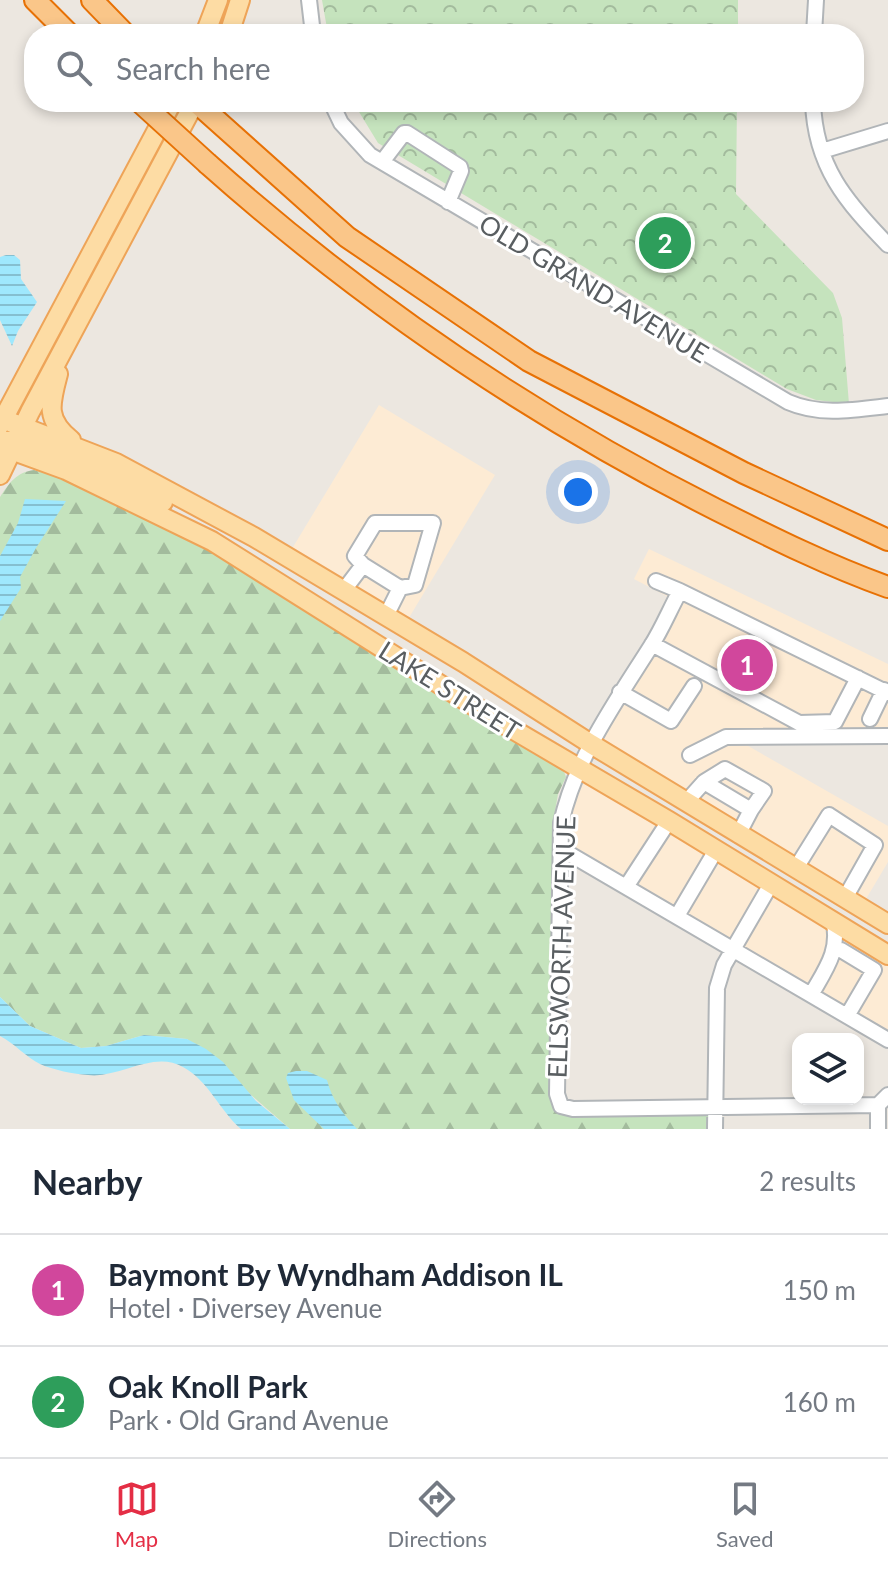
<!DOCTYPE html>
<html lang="en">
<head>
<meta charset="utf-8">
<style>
	:root { --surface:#fff; --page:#f2f2f3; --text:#1f2937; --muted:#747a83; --line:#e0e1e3; --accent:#e42e45 }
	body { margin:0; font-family:Lato,sans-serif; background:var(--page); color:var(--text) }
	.controls { position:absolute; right:24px; bottom:24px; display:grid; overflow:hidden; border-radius:16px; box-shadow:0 4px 12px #0003 }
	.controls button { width:72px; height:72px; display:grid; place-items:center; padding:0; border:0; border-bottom:2px solid var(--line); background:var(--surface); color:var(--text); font:40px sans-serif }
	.you { position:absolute; left:578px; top:492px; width:28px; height:28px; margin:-20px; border:6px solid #fff; border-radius:50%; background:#1a73e8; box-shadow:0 0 0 12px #1a73e833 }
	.badge { display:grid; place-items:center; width:52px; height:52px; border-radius:50%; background:var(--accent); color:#fff; font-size:26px; font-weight:700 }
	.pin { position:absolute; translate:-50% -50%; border:4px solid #fff; box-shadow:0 2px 8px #0006 }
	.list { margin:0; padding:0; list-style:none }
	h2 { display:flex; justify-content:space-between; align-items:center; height:104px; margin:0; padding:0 32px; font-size:34px }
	h2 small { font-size:26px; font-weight:400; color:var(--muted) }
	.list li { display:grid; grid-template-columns:52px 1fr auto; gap:24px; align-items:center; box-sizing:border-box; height:112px; padding:0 32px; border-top:2px solid var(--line) }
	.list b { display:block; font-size:30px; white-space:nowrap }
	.list p { margin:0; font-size:26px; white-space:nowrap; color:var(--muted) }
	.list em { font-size:26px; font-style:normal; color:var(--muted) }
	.icon { flex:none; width:44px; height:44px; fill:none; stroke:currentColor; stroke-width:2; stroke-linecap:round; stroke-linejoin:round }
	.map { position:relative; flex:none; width:888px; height:1129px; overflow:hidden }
	.search { position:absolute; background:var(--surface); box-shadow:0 4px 12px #0003; left:24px; right:24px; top:24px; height:88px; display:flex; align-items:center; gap:20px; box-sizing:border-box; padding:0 28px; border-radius:32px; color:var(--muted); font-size:30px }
	.sheet { height:328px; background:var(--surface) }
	nav { display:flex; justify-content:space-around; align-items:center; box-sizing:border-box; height:112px; border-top:2px solid var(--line); background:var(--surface); font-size:22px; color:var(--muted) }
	nav a { display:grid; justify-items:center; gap:4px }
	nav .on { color:var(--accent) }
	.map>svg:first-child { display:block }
</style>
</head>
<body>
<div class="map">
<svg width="888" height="1129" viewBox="0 0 888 1129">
	<defs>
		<pattern id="forest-firs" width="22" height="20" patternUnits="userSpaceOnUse" patternTransform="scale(2)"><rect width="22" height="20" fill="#c5e3bd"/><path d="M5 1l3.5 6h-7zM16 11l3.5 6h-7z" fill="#a3bb9d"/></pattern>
		<pattern id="park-crowns" width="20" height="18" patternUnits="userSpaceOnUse" patternTransform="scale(2)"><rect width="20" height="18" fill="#c5e3bd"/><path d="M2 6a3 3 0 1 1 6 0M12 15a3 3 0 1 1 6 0" fill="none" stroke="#a3bb9d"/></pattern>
		<pattern id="water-rules" width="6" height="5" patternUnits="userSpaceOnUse" patternTransform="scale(2)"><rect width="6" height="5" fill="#9fe8fd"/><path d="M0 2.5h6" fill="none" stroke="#85bfd0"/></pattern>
	</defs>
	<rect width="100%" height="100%" fill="#ece7e0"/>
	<path fill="#fdebd4" d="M379,405L495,475L407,621L290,552Z
		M649,549L888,664V738L736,739L888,826V862L863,904L586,738L649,641L670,598L634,579Z
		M581,772L888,959V1046L563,852L564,824Z"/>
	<path fill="url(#forest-firs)" d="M34,470L69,479L211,549L561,764L566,777L558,794L553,823L554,1104L711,1112L712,1129H290L187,1039L144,1035L106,1046L81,1048L30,1026L0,997V497C9,483 17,472 34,470Z"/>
	<path fill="url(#park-crowns)" d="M322,0H738V34H328Z
		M353,102H737L736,194L833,293L842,318L849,404L816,400L787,389L378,143Z"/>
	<path fill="url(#water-rules)" d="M6,255H14L20,260L21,279L37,302L18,331L12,346L0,320V257Z
		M25,499L66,501L36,548L20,577L21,588L0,621V556L18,523Z
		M0,997L30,1026L81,1048L106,1046L144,1035L187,1039L206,1049L223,1062L256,1101L290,1129H241C220,1111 208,1080 183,1067C153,1050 119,1079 88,1075C74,1074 53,1070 40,1064C27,1058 14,1043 0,1036Z
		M296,1071H307L327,1080C332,1100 343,1114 357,1129H324L294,1100L286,1078L288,1073Z"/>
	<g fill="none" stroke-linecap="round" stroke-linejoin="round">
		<defs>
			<path id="minor" d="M309,0L313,34
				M814,34L816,0
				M331,102L341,123L370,155L788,402C820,416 854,410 888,406
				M813,102C815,166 846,202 888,245
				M822,151L888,131
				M382,162L404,133H407L460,167L461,171L448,202
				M375,523H433L415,585L400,588L363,565L355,556Z
				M656,581L680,591
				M344,590L363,565
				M386,616L400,588
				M652,644L799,723L835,722
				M620,692L671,721L694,686
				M870,719L884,690
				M835,722L858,678
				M690,755L726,737L888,736
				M704,782L725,769L764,791L751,810
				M687,801L704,782L751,810L738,835
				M669,821L626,887L811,995C825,970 841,950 833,920
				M561,849L626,887
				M796,868L829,815L875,845L845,898
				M677,916L716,850
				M841,950L874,970L847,1016
				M811,995L888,1040
				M878,1105L573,1109L561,1106L557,1094L561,823C576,757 615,703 651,646C662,629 670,609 680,591L888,693
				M715,1129L717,988L724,965L771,884
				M878,1129V1105L888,1095"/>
			<path id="major" d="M205,34L218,0
				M229,34L240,0
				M58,374C50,404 45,419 71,440
				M0,418L116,463L254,537L463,662L591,744L888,924
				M0,425L172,102
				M5,441C40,436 129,485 163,502
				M0,446L66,470L212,541L495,719L669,821L888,955
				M0,475L30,412L195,102"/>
			<path id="highway" d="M35,0L69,34
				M92,0L125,34
				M196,102L347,237L529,361L744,473L888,540
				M208,164C362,301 532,417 717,510C773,538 829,566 888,587"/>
		</defs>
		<use href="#minor" stroke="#b1b5b8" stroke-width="18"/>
		<use href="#major" stroke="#eea458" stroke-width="22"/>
		<use href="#highway" stroke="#e77105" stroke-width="24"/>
		<use href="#minor" stroke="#fff" stroke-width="14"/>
		<use href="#major" stroke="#fddca4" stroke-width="18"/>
		<use href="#highway" stroke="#fac689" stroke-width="20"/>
		<defs>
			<path id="highway-bridge" d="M140,102L208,164"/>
		</defs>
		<use href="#highway-bridge" stroke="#e77105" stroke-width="24" stroke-linecap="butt"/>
		<use href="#highway-bridge" stroke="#fac689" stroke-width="20"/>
	</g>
	<g text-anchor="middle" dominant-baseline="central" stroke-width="6" stroke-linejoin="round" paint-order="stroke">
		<g font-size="26" fill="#595e61" stroke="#fff">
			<text transform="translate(594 288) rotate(31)">OLD GRAND AVENUE</text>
			<text transform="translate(450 690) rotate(32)">LAKE STREET</text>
			<text transform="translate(561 947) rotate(-88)">ELLSWORTH AVENUE</text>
		</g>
	</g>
</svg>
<div class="controls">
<button><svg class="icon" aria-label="layers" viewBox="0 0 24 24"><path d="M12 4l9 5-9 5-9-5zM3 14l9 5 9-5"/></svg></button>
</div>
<div class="you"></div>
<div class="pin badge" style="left:747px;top:665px;background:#d1479c">1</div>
<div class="pin badge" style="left:665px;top:243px;background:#2e9e5b">2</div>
<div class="search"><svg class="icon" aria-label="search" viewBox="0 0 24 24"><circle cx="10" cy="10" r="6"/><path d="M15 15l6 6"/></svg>Search here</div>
</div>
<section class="sheet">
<h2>Nearby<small>2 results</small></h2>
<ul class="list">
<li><span class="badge" style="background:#d1479c">1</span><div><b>Baymont By Wyndham Addison IL</b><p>Hotel · Diversey Avenue</p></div><em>150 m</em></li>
<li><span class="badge" style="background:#2e9e5b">2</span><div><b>Oak Knoll Park</b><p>Park · Old Grand Avenue</p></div><em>160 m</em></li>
</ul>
</section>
<nav>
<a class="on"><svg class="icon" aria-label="map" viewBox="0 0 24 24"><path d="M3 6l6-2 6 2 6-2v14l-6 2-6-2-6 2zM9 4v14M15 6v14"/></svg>Map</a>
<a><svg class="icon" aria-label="directions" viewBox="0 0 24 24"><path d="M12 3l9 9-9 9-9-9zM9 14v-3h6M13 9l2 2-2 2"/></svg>Directions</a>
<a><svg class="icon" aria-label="saved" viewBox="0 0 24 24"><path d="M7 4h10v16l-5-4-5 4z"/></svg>Saved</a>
</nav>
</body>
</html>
